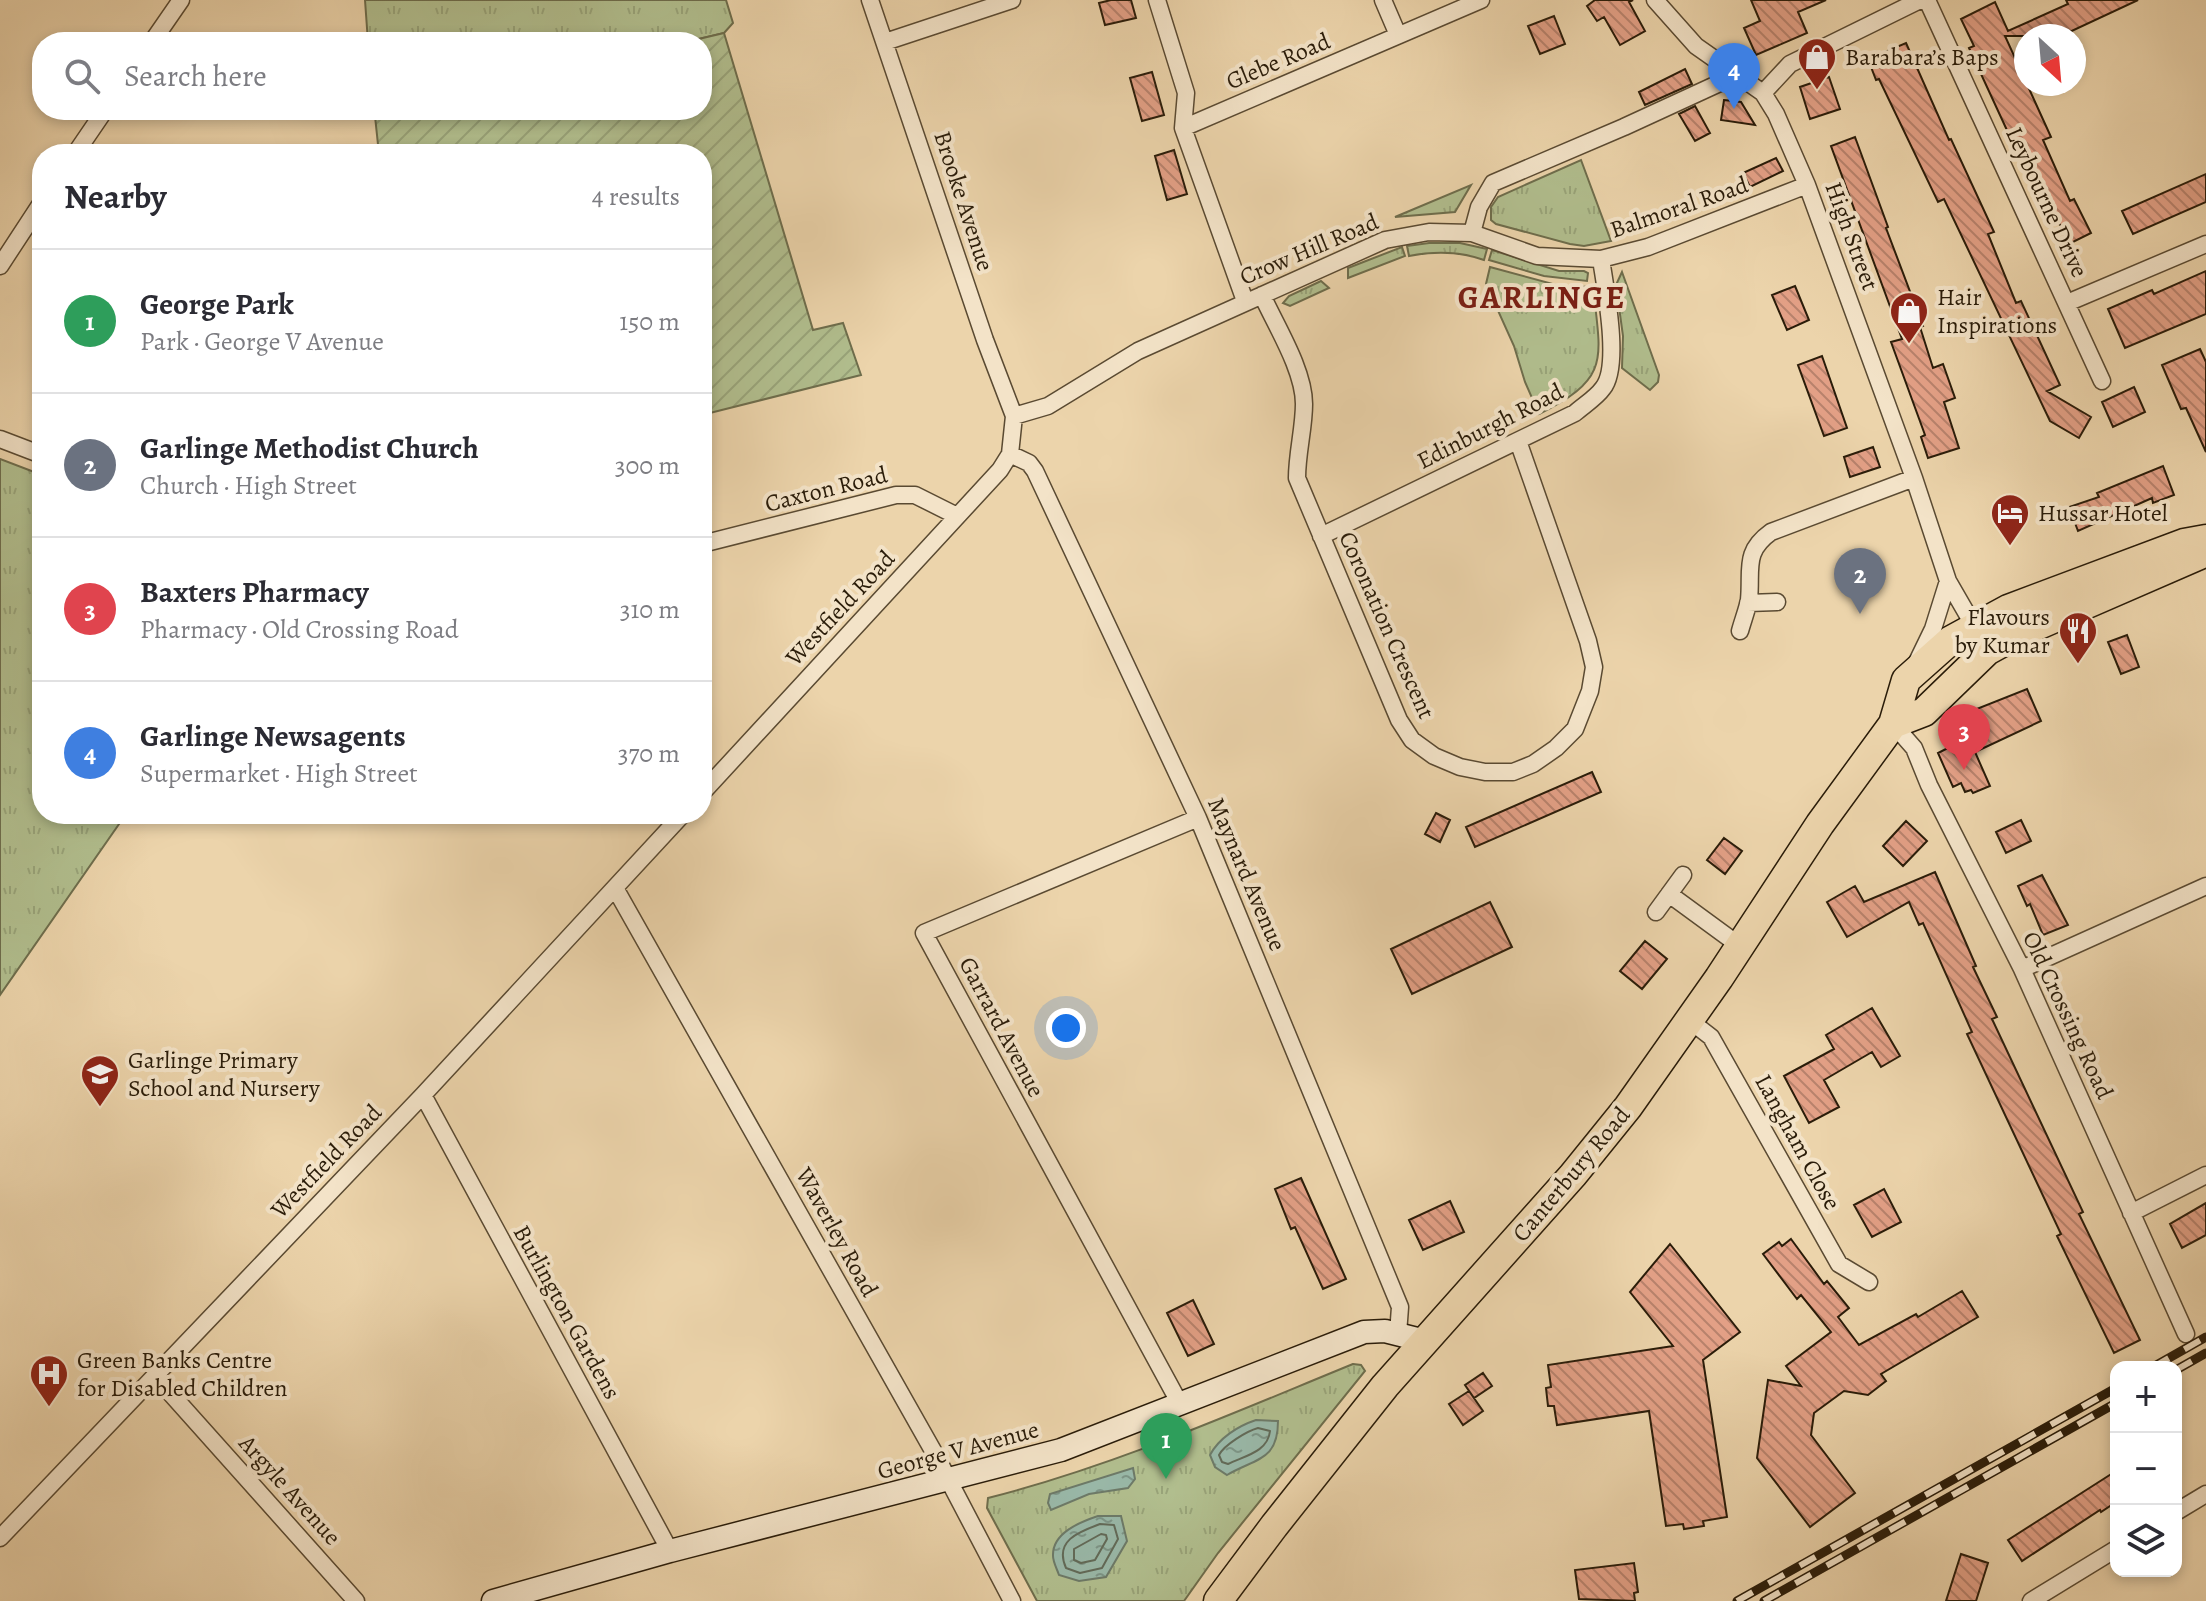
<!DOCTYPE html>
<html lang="en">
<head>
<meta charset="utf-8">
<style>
	:root { --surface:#fff; --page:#f2f2f3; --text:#2b2b33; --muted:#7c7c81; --line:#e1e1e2; --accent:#0b8043 }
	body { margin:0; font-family:Alegreya,serif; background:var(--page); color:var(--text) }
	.controls { position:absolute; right:24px; bottom:24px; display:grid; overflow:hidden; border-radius:16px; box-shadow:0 4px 12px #0003 }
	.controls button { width:72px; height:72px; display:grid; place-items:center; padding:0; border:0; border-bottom:2px solid var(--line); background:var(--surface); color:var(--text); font:40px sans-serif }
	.compass { position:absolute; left:2014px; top:24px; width:72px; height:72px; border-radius:50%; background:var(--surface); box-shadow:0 4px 12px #0003; rotate:154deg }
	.you { position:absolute; left:1066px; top:1028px; width:28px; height:28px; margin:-20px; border:6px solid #fff; border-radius:50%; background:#1a73e8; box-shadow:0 0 0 12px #1a73e833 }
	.badge { display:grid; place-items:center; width:52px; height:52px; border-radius:50%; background:var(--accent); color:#fff; font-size:26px; font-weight:700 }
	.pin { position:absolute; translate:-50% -66px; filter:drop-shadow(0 2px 4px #0008) }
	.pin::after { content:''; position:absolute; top:42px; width:28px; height:24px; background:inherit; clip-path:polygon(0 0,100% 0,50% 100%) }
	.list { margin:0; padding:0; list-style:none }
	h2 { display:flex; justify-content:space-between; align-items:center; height:104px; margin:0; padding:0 32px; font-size:34px }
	h2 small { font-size:26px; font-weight:400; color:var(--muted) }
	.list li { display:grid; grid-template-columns:52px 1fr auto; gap:24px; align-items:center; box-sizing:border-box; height:144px; padding:0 32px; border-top:2px solid var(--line) }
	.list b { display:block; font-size:30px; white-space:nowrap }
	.list p { margin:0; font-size:26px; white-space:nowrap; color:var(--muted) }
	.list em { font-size:26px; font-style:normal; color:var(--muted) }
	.icon { flex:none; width:44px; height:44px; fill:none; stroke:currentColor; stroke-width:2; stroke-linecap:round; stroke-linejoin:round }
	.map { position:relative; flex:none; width:2206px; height:1601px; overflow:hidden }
	.search { position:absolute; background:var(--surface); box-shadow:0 4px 12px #0003; left:32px; top:32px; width:680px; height:88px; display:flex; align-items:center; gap:20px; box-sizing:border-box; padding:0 28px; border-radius:32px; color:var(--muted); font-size:30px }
	.panel { position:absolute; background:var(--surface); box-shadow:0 4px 12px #0003; left:32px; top:144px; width:680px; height:680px; border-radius:32px }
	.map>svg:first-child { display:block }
</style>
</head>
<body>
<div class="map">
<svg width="2206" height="1601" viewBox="0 0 2206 1601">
	<defs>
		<pattern id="grass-tufts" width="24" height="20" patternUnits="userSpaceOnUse" patternTransform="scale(2)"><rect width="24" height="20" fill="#b1be8e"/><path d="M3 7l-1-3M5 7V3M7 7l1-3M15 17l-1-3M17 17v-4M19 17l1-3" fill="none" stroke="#98a379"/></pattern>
		<pattern id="garden-furrows" width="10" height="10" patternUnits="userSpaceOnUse" patternTransform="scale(2)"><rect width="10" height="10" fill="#b1be8e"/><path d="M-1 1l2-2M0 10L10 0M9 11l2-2" fill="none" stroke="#98a379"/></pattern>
		<pattern id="water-ripples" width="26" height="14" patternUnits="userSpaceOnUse" patternTransform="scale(2)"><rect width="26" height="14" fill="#99b8a8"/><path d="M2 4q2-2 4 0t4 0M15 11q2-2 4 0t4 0" fill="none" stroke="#7d9587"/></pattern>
		<pattern id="building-back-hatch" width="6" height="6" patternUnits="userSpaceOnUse" patternTransform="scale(2)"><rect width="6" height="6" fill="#e3a086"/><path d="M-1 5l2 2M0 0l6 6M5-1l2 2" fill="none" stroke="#b8826c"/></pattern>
	</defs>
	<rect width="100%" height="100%" fill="#ecd4ab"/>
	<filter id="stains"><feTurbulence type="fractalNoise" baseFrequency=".0025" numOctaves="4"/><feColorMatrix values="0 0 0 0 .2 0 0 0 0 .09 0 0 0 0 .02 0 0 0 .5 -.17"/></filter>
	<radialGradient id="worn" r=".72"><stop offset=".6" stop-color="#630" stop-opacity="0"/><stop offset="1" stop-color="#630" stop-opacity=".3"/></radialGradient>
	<path fill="url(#grass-tufts)" stroke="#6e6d4c" stroke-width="2" d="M365,0H726L733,23L724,33L686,42H368Z
		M1581,160L1611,241L1584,246L1570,244L1496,224L1491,220V207L1498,197Z
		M1471,185L1455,212L1395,217Z
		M1429,243H1460L1487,249L1484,260C1459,251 1435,251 1409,256L1407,246Z
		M1402,247L1405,256L1348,278V268Z
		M1492,250L1559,271H1584L1588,273L1587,281L1544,276L1489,260Z
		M1490,267L1560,286L1593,287C1601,360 1611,378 1539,414L1525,382L1514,346L1486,284Z
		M1622,272L1659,375L1658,382L1650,390L1622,368L1623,336L1616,285Z
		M1321,281L1329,288L1290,306L1283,303L1289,296Z
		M0,459L42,475V814H126L0,995Z
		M1353,1364L1361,1365L1365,1371L1218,1553L1184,1601H1037L987,1508L988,1498C1114,1466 1233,1413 1353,1364Z"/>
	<path fill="url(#garden-furrows)" stroke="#6e6d4c" stroke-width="2" d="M724,33L813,330L843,323L861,375L702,415V154H379L375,116L402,110H702V42H686Z"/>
	<path fill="url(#water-ripples)" stroke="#6d7a68" stroke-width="2" d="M1256,1420L1278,1421C1278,1461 1256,1458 1227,1475L1215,1467L1210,1455C1219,1438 1238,1426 1256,1420Z
		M1133,1468L1135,1479L1128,1488L1089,1494L1051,1510L1048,1503L1050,1494Z
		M1098,1516H1121L1127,1541L1106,1577L1079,1581L1059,1575C1057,1569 1053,1562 1053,1556C1052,1533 1080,1522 1098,1516Z"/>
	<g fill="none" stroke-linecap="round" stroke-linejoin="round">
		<path stroke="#626a58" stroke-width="2" d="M1258,1428L1270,1431C1268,1452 1244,1456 1228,1464L1222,1462L1219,1455C1224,1445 1247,1431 1258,1428Z
			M1100,1524L1114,1525L1118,1539L1102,1568L1080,1573L1066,1568C1054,1541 1078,1532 1100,1524Z
			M1101,1534L1106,1535L1107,1539L1095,1560L1081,1563L1074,1560V1549Z"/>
	</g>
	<path fill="url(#building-back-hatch)" stroke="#2a1c09" stroke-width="2" d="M1111,0H1131L1136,18L1105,25L1099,3Z
		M1595,0H1633L1629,2L1645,31L1620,45L1604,17L1597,21L1587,6Z
		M1751,0H1826L1798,12L1807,33L1756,55L1744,28L1760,21Z
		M2066,0H2138L2061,36H2005L2051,137L2043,140L2070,201L2074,199L2091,233L2069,244L2046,196L2042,198L2020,151L2017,152L1969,48L1974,46L1961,19L1995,2L2008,31L2068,4Z
		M1554,16L1565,44L1540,54L1528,26Z
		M1906,43L1949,140L1951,139L1994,232L1988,234L2016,303L2021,301L2060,385L2047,391L2091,417L2079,438L2050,421L1944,199L1938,202L1879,79L1876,80L1868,59Z
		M1685,69L1692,84L1645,105L1639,92Z
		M1152,72L1164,115L1142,121L1130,78Z
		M1829,77L1840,109L1810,119L1800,87Z
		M1724,100L1741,102L1755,125L1721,120Z
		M1695,106L1710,133L1695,141L1679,114Z
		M1855,137L1888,227L1886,228L1923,326L1920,327L1933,368L1943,364L1955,398L1944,402L1959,448L1928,458L1921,437L1925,435L1891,342L1902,339L1831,146Z
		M1174,150L1187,194L1167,200L1155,156Z
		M1776,158L1783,171L1750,187L1743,173Z
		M2206,174V202L2133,234L2122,211Z
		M2206,271V314L2125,348L2108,309L2152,290L2154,294Z
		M1795,286L1809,320L1787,330L1772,295Z
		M2200,349L2206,362V452L2186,408L2181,409L2162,365Z
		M1822,356L1847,428L1824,436L1798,365Z
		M2134,387L2145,412L2113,427L2102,402Z
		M1873,447L1880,467L1850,477L1844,457Z
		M2163,466L2174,495L2153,503L2152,498L2078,531L2069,507L2099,497L2097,493Z
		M2127,635L2139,667L2121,674L2108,642Z
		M2027,689L2041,721L1975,752L1990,786L1973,793L1971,790L1965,792L1961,783L1953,787L1938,753L1950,747L1943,732L1972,719L1969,712Z
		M1592,772L1601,792L1475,847L1466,827Z
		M1436,813L1450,820L1440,842L1425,834Z
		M2021,820L2031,841L2006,853L1996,832Z
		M1906,821L1927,841L1903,866L1883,846Z
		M1724,838L1742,851L1725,874L1707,860Z
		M1935,872L1976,966L1973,967L1997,1017L1992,1019L2083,1212L2079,1214L2140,1340L2114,1353L2057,1236L2061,1234L1967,1034L1972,1032L1923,923L1919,925L1909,902L1847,937L1827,902L1855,886L1864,902Z
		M2042,875L2068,925L2043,935L2030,904L2027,906L2018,886Z
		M1490,902L1512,947L1412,994L1391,949Z
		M1645,941L1667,959L1642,989L1620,971Z
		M1872,1008L1900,1056L1881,1067L1872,1052L1824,1080L1839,1107L1809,1123L1784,1076L1834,1049L1826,1035Z
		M1301,1178L1346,1279L1323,1289L1295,1227L1291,1229L1275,1189Z
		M1884,1189L1901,1222L1872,1237L1854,1205Z
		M1450,1201L1464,1232L1423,1250L1409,1220Z
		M2206,1203V1235L2182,1248L2170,1224Z
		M1791,1239L1824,1284L1827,1281L1849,1308L1838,1317L1859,1345L1916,1314L1918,1317L1962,1291L1978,1317L1881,1374L1886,1381L1868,1395L1844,1391L1814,1413L1811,1435L1855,1493L1810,1527L1757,1458L1768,1380L1801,1386L1786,1366L1831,1332L1801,1295L1797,1299L1763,1254L1779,1242L1782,1246Z
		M1670,1244L1740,1332L1703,1360L1727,1517L1703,1521L1704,1526L1684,1529L1683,1524L1666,1526L1649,1411L1557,1425L1554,1406H1548L1546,1388L1551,1387L1548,1365L1673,1346L1630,1292Z
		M1193,1300L1214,1344L1188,1356L1167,1313Z
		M1483,1373L1492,1386L1474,1398L1465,1385Z
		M1469,1391L1483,1411L1463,1425L1449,1404Z
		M2116,1471V1502L2101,1512L2100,1510L2022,1561L2008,1540Z
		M1961,1554L1988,1563L1976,1601H1946Z
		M1634,1563L1638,1592L1634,1593L1635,1601L1579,1599L1575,1570Z"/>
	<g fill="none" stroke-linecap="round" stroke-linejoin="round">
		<defs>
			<path id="street" d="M1157,0L1186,93L1183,128L1245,301
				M1383,0L1398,35
				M1655,0L1696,46L1763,93L1776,114L1807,185L1914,478L1948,581L1978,633
				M1927,0L2102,381
				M152,42L181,0
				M885,42L1012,0
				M1763,93L1790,64L1920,0
				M1183,128L1481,0
				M75,154L105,110
				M1472,233L1479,207L1493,183L1624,127L1737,75
				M0,266L42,202
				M1262,295C1276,326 1304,370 1304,404C1304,428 1297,453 1297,478L1399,720L1412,740L1434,756L1460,767L1485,772H1513L1533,764L1556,748L1575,729L1590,691L1594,667L1588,641L1518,441
				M2067,303L2206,244
				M1014,416L1048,406L1138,351L1385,240L1429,232L1472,233L1537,256L1601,259L1648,247L1807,185
				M0,439L42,455
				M1010,454L1029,463L1035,471L1198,818L1400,1307L1398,1334
				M1321,536L1575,413C1584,405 1596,398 1603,388C1621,366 1605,287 1601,259
				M702,544L896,495H915L957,516
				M1748,603L1777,602
				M1740,631C1743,620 1747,610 1749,600C1752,569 1743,552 1771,532L1914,478
				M1917,662L1933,629L1948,581
				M1893,724L1914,748L1929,785L2022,969L2186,1334
				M702,793L1000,470L1010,454L1014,416L985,340L870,0
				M615,888L936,1456L1012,1601
				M1669,894L1740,946
				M1656,912L1683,875
				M2022,969L2206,886
				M1689,1020L1711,1037L1839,1264L1869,1282
				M423,1095L670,1551
				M2131,1213L2206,1175
				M155,1376L356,1601
				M1180,1404L924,933L1198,818
				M2176,1512L2206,1494
				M0,1538L423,1095L683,814
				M2031,1601L2116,1549"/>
			<path id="secondary" d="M493,1601L670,1551L1061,1450L1364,1332L1385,1331L1425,1341"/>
			<path id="highway" d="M1893,724L1924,712L1987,651L2018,634L2202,554
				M1218,1601L1274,1526L1385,1386L1573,1175L1628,1107L1719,978L1820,824L1893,724L1906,680L1951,640L2008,609L2184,543L2206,539"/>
		</defs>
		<use href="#street" stroke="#5a4a32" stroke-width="19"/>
		<use href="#secondary" stroke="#2a1c09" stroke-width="25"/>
		<use href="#highway" stroke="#2a1c09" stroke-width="31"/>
		<use href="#street" stroke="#f3e3c8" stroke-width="16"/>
		<use href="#secondary" stroke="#f3e3c8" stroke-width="22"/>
		<use href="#highway" stroke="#ecd4ab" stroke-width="28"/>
		<defs>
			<path id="rail" d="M2153,1367L2206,1337
				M2176,1370L2206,1353
				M1737,1601L2116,1388
				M1764,1601L2116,1403"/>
		</defs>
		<use href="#rail" stroke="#2a1c09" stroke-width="9"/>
		<use href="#rail" stroke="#f3e3c8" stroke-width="6" stroke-dasharray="18" stroke-linecap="butt"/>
	</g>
	<defs>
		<symbol id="shop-pin" viewBox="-11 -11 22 30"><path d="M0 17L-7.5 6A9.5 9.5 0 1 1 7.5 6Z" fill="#8f2418" stroke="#f3e3c8"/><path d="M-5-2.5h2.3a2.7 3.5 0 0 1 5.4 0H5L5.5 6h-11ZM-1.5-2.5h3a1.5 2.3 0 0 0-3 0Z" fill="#fff"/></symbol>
		<symbol id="hotel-pin" viewBox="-11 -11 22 30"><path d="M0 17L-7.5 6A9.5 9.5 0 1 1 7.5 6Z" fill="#8f2418" stroke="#f3e3c8"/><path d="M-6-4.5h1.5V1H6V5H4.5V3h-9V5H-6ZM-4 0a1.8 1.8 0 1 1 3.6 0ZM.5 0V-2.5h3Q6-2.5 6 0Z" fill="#fff"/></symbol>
		<symbol id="restaurant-pin" viewBox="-11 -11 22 30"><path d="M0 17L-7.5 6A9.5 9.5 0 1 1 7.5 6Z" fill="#8f2418" stroke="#f3e3c8"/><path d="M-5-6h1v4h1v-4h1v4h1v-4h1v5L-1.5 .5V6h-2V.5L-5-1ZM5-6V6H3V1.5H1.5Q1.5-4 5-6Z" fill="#fff"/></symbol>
		<symbol id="school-pin" viewBox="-11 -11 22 30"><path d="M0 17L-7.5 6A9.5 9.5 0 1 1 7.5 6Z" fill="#8f2418" stroke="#f3e3c8"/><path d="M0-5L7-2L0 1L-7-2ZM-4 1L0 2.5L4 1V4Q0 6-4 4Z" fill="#fff"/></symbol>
		<symbol id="hospital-pin" viewBox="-11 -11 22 30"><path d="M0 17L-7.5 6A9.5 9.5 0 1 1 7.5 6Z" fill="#8f2418" stroke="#f3e3c8"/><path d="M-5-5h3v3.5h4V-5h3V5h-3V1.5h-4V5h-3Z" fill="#fff"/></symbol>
	</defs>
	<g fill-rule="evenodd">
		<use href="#shop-pin" x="1795" y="35" width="44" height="60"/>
		<use href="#shop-pin" x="1887" y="289" width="44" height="60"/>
		<use href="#hotel-pin" x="1988" y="491" width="44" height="60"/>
		<use href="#restaurant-pin" x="2056" y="609" width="44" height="60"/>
		<use href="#school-pin" x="78" y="1052" width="44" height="60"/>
		<use href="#hospital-pin" x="27" y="1352" width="44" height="60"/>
	</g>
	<g text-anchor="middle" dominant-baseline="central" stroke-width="8" stroke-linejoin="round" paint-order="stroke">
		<g font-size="24" fill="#2a1c09" stroke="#f3e3c8" text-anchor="start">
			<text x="1845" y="57">Barabara’s Baps</text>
			<text x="1937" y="297">Hair<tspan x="1937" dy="28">Inspirations</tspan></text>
			<text x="2038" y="513">Hussar Hotel</text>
			<text x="2050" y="617" text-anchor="end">Flavours<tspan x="2050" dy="28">by Kumar</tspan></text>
			<text x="128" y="1060">Garlinge Primary<tspan x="128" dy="28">School and Nursery</tspan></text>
			<text x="77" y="1360">Green Banks Centre<tspan x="77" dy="28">for Disabled Children</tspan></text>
		</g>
		<g font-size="24" fill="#2a1c09" stroke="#f3e3c8">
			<text transform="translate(1278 61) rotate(-23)">Glebe Road</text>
			<text transform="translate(964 201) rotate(72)">Brooke Avenue</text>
			<text transform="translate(2047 202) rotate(65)">Leybourne Drive</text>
			<text transform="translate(1679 207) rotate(-19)">Balmoral Road</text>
			<text transform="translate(1852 236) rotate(70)">High Street</text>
			<text transform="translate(1309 249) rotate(-23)">Crow Hill Road</text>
			<text transform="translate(1490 426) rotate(-27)">Edinburgh Road</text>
			<text transform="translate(826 489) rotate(-14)">Caxton Road</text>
			<text transform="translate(840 608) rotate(-47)">Westfield Road</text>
			<text transform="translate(1387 625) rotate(66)">Coronation Crescent</text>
			<text transform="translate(1247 874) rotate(67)">Maynard Avenue</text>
			<text transform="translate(2068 1015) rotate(65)">Old Crossing Road</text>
			<text transform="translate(1002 1027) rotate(62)">Garrard Avenue</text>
			<text transform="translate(1798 1142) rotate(61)">Langham Close</text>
			<text transform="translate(326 1161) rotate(-46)">Westfield Road</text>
			<text transform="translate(1571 1174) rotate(-50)">Canterbury Road</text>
			<text transform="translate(837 1232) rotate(61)">Waverley Road</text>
			<text transform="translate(567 1312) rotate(61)">Burlington Gardens</text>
			<text transform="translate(958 1450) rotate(-15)">George V Avenue</text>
			<text transform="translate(290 1490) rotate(48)">Argyle Avenue</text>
		</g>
		<g font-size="32" font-weight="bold" letter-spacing="2" fill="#7a1f14" stroke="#f3e3c8">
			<text x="1542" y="297">GARLINGE</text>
		</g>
	</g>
	<rect width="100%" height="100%" filter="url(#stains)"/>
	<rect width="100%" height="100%" fill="url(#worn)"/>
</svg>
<div class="controls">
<button>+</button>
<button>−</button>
<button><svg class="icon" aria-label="layers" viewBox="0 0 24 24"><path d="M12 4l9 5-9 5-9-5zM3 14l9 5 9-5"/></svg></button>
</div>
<svg class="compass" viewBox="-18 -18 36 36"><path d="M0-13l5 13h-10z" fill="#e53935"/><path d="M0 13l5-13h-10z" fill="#7c7c81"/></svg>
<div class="you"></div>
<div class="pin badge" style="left:1166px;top:1479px;background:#2e9e5b">1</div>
<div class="pin badge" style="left:1860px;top:614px;background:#6b7280">2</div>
<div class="pin badge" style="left:1964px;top:770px;background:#e0444e">3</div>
<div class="pin badge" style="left:1734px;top:109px;background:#3f7fe0">4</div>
<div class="search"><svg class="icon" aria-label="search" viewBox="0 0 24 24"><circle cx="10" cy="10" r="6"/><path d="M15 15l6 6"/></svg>Search here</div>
<section class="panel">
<h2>Nearby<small>4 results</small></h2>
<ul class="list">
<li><span class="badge" style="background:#2e9e5b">1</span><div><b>George Park</b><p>Park · George V Avenue</p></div><em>150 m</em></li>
<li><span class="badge" style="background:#6b7280">2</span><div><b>Garlinge Methodist Church</b><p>Church · High Street</p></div><em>300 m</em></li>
<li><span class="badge" style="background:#e0444e">3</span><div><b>Baxters Pharmacy</b><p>Pharmacy · Old Crossing Road</p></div><em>310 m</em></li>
<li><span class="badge" style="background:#3f7fe0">4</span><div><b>Garlinge Newsagents</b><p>Supermarket · High Street</p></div><em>370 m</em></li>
</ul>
</section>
</div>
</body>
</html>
